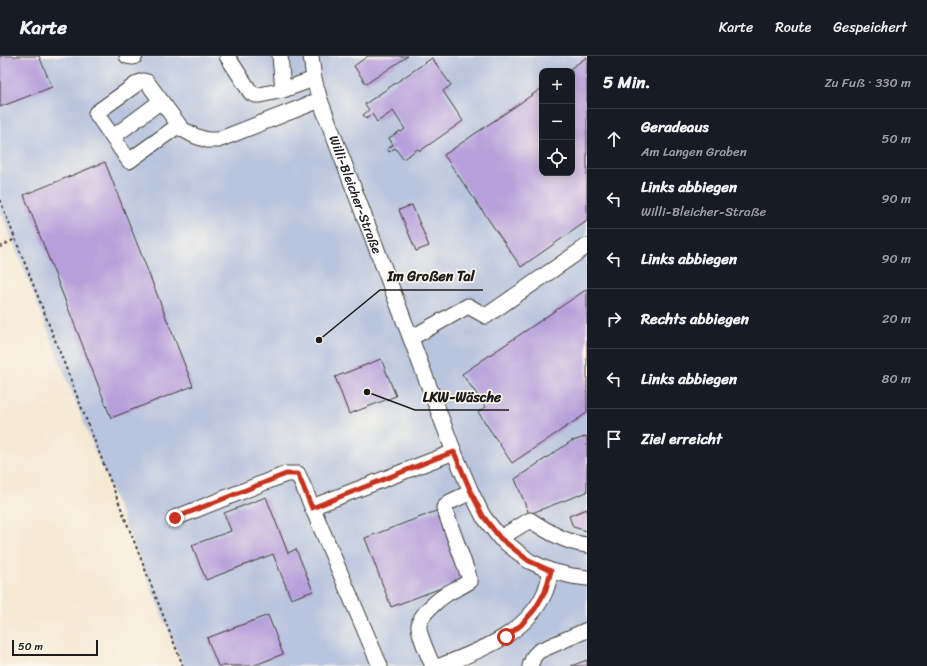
<!DOCTYPE html>
<html lang="de">
<head>
<meta charset="utf-8">
<style>
	:root { --surface:#171b24; --page:#242831; --text:#f1f3f6; --muted:#9ea1a6; --line:#363941 }
	body { margin:0; font-family:Sriracha,sans-serif; background:var(--page); color:var(--text) }
	.controls { position:absolute; right:12px; top:12px; display:grid; overflow:hidden; border-radius:8px; box-shadow:0 2px 10px #0003 }
	.controls button { width:36px; height:36px; display:grid; place-items:center; padding:0; border:0; border-bottom:1px solid var(--line); background:var(--surface); color:var(--text); font:20px sans-serif }
	.scale { position:absolute; left:12px; bottom:10px; width:86px; box-sizing:border-box; padding-left:4px; border:2px solid #1c1c1c; border-top:0; font-size:11px; line-height:14px; white-space:nowrap; color:#1c1c1c; -webkit-text-stroke:3px #fbf7ec; paint-order:stroke }
	.stop { position:absolute; width:12px; height:12px; margin:-9px; border:3px solid #c8321e; border-radius:50%; background:#fff }
	.stop.end { background:#c8321e; border-color:#fff; box-shadow:0 1px 4px #0008 }
	.list { margin:0; padding:0; list-style:none }
	h2 { display:flex; justify-content:space-between; align-items:center; height:52px; margin:0; padding:0 16px; font-size:17px }
	h2 small { font-size:13px; font-weight:400; color:var(--muted) }
	.list li { display:grid; grid-template-columns:26px 1fr auto; gap:12px; align-items:center; box-sizing:border-box; height:60px; padding:0 16px; border-top:1px solid var(--line) }
	.list b { display:block; font-size:15px; white-space:nowrap }
	.list p { margin:0; font-size:13px; white-space:nowrap; color:var(--muted) }
	.list em { font-size:13px; font-style:normal; color:var(--muted) }
	.icon { flex:none; width:22px; height:22px; fill:none; stroke:currentColor; stroke-width:2; stroke-linecap:round; stroke-linejoin:round }
	.map { position:relative; flex:none; width:587px; height:610px; overflow:hidden }
	header { display:flex; align-items:center; gap:24px; box-sizing:border-box; height:56px; padding:0 20px; background:var(--surface); border-bottom:1px solid var(--line) }
	header strong { font-size:19px }
	nav { display:flex; gap:22px; margin-inline-start:auto; font-size:14px }
	main { display:flex }
	aside { flex:1; background:var(--surface) }
	.map>svg:first-child { display:block }
</style>
</head>
<body>
<header>
<strong>Karte</strong>
<nav><a>Karte</a><a>Route</a><a>Gespeichert</a></nav>
</header>
<main>
<div class="map">
<svg width="587" height="610" viewBox="0 0 587 610">
	<rect width="100%" height="100%" fill="#fbf7ec"/>
	<filter id="ink" filterUnits="userSpaceOnUse"><feTurbulence type="fractalNoise" baseFrequency=".025" numOctaves="2"/><feDisplacementMap in="SourceGraphic" scale="8" xChannelSelector="R" yChannelSelector="G"/><feConvolveMatrix kernelMatrix="1 2 1 2 8 2 1 2 1" color-interpolation-filters="sRGB"/></filter>
	<filter id="wash" filterUnits="userSpaceOnUse"><feTurbulence type="fractalNoise" baseFrequency=".012" numOctaves="4" result="noise"/><feDisplacementMap in="SourceGraphic" scale="16" xChannelSelector="R" yChannelSelector="G"/><feGaussianBlur stdDeviation="0.9" result="paint"/><feColorMatrix in="noise" values="0 0 0 0 0 0 0 0 0 0 0 0 0 0 0 0 0 1.4 0 .05"/><feComposite in="paint" operator="in"/></filter>
	<g filter="url(#wash)">
		<rect width="100%" height="100%" fill="#f6e9d3"/>
		<path fill="#b9c5de" fill-rule="evenodd" d="M0,0H587V610H183L89,380L0,152ZM542,15H572V117H542Z"/>
		<g id="blocks">
			<path fill="#b69fda" d="M0,0H39L52,31L0,51Z
				M368,0H408L366,28L354,10Z
				M587,1V165L521,211L444,99L542,32V117H572V15H567Z
				M432,2L451,29L443,35L463,65L420,95L418,93L403,103L395,92L389,96L387,93L393,89L389,82L400,75L401,76L405,73L393,55L377,66L372,58L366,63L363,59L369,54L365,48Z
				M105,106L193,330L111,362L24,139Z
				M412,149L429,190L416,195L399,154Z
				M587,233V357L512,407L478,356L486,351L462,318Z
				M381,303L396,340L349,358L335,321Z
				M587,380V436L529,458L515,423L573,384V385Z
				M266,441L288,497L296,493L313,535L291,543L273,498L206,524L192,489L231,475L224,457Z
				M587,453V475L573,471L569,460Z
				M439,454L465,523L391,551L365,482Z
				M268,559L283,598L253,610H218L207,582Z
				M587,604V610H571Z"/>
		</g>
	</g>
	<g filter="url(#ink)">
		<use href="#blocks" fill-opacity="0" stroke="#3d3b37" stroke-width="1"/>
		<g fill="none" stroke-linecap="round" stroke-linejoin="round">
			<defs>
				<g id="minor">
					<path d="M127,0L133,1L135,0"/>
					<path d="M227,0L251,37L256,39H260L283,34L314,23"/>
					<path d="M280,0L283,34"/>
					<path id="s1" d="M311,0L314,23L320,44L454,396L471,436L483,460L500,482L529,505L551,515L572,520L587,522"/>
					<path d="M179,69L129,105L96,57L138,27L143,25L147,26L182,73L195,80L207,84H218L320,44"/>
					<path d="M113,81L161,45"/>
					<path d="M411,282L468,250L486,260L587,190"/>
					<path d="M312,451L454,396"/>
					<path d="M175,462L286,418H298L380,610"/>
					<path d="M500,482L530,464C547,475 566,487 587,489"/>
					<path d="M433,610C429,601 418,578 419,569C420,558 439,543 448,537C455,533 463,530 470,525L468,518L444,452L450,446L471,436"/>
					<path d="M440,610C479,595 527,578 545,536C548,529 549,522 551,515"/>
					<path d="M530,610L534,600L539,595L587,574"/>
				</g>
			</defs>
			<use href="#minor" stroke="#3d3b37" stroke-width="17"/>
			<path stroke="#3d3b37" stroke-width="2" stroke-dasharray="3 3" stroke-linecap="butt" d="M0,144L183,610
				M0,191L15,183"/>
			<use href="#minor" stroke="#fff" stroke-width="15"/>
		</g>
	</g>
	<g fill="none" stroke-linecap="round" stroke-linejoin="round" filter="url(#ink)">
		<path stroke="#c8321e" stroke-width="5" d="M175,462L286,418H298L312,452L437,402L454,396L471,436L483,460L500,482L529,505L551,515L545,536L535,553L521,569L506,581"/>
	</g>
	<g text-anchor="middle" dominant-baseline="central" stroke-width="3.5" stroke-linejoin="round" paint-order="stroke">
		<g font-size="13" fill="#1c1c1c" stroke="#fbf7ec">
			<text stroke="none"><textPath href="#s1" startOffset="146">Willi-Bleicher-Straße</textPath></text>
		</g>
	</g>
	<path fill="none" stroke="#1c1c1c" stroke-width="1.5" d="M319 284L380 234H483M367 336L415 354H509"/>
	<g fill="#1c1c1c" stroke="#fbf7ec" stroke-width="1.5">
		<circle cx="319" cy="284" r="4"/>
		<circle cx="367" cy="336" r="4"/>
	</g>
	<g font-size="14" text-anchor="middle" font-weight="bold" fill="#1c1c1c" stroke="#fbf7ec" stroke-width="3.5" stroke-linejoin="round" paint-order="stroke">
		<text x="431" y="225">Im Großen Tal</text>
		<text x="462" y="346">LKW-Wäsche</text>
	</g>
</svg>
<div class="controls">
<button>+</button>
<button>−</button>
<button><svg class="icon" aria-label="locate" viewBox="0 0 24 24"><circle cx="12" cy="12" r="6"/><path d="M12 2v4M12 18v4M2 12h4M18 12h4"/></svg></button>
</div>
<div class="scale">50 m</div>
<div class="stop" style="left:506px;top:581px"></div>
<div class="stop end" style="left:175px;top:462px"></div>
</div>
<aside>
<h2>5 Min.<small>Zu Fuß · 330 m</small></h2>
<ul class="list">
<li><svg class="icon" aria-label="ahead" viewBox="0 0 24 24"><path d="M12 20V5M6 11l6-6 6 6"/></svg><div><b>Geradeaus</b><p>Am Langen Graben</p></div><em>50 m</em></li>
<li><svg class="icon" aria-label="left" viewBox="0 0 24 24"><path d="M17 20v-9H6M10 6l-5 5 5 5"/></svg><div><b>Links abbiegen</b><p>Willi-Bleicher-Straße</p></div><em>90 m</em></li>
<li><svg class="icon" aria-label="left" viewBox="0 0 24 24"><path d="M17 20v-9H6M10 6l-5 5 5 5"/></svg><div><b>Links abbiegen</b></div><em>90 m</em></li>
<li><svg class="icon" aria-label="right" viewBox="0 0 24 24"><path d="M7 20v-9h11M14 6l5 5-5 5"/></svg><div><b>Rechts abbiegen</b></div><em>20 m</em></li>
<li><svg class="icon" aria-label="left" viewBox="0 0 24 24"><path d="M17 20v-9H6M10 6l-5 5 5 5"/></svg><div><b>Links abbiegen</b></div><em>80 m</em></li>
<li><svg class="icon" aria-label="arrive" viewBox="0 0 24 24"><path d="M6 21V4h12l-3 4 3 4H6"/></svg><div><b>Ziel erreicht</b></div></li>
</ul>
</aside>
</main>
</body>
</html>
